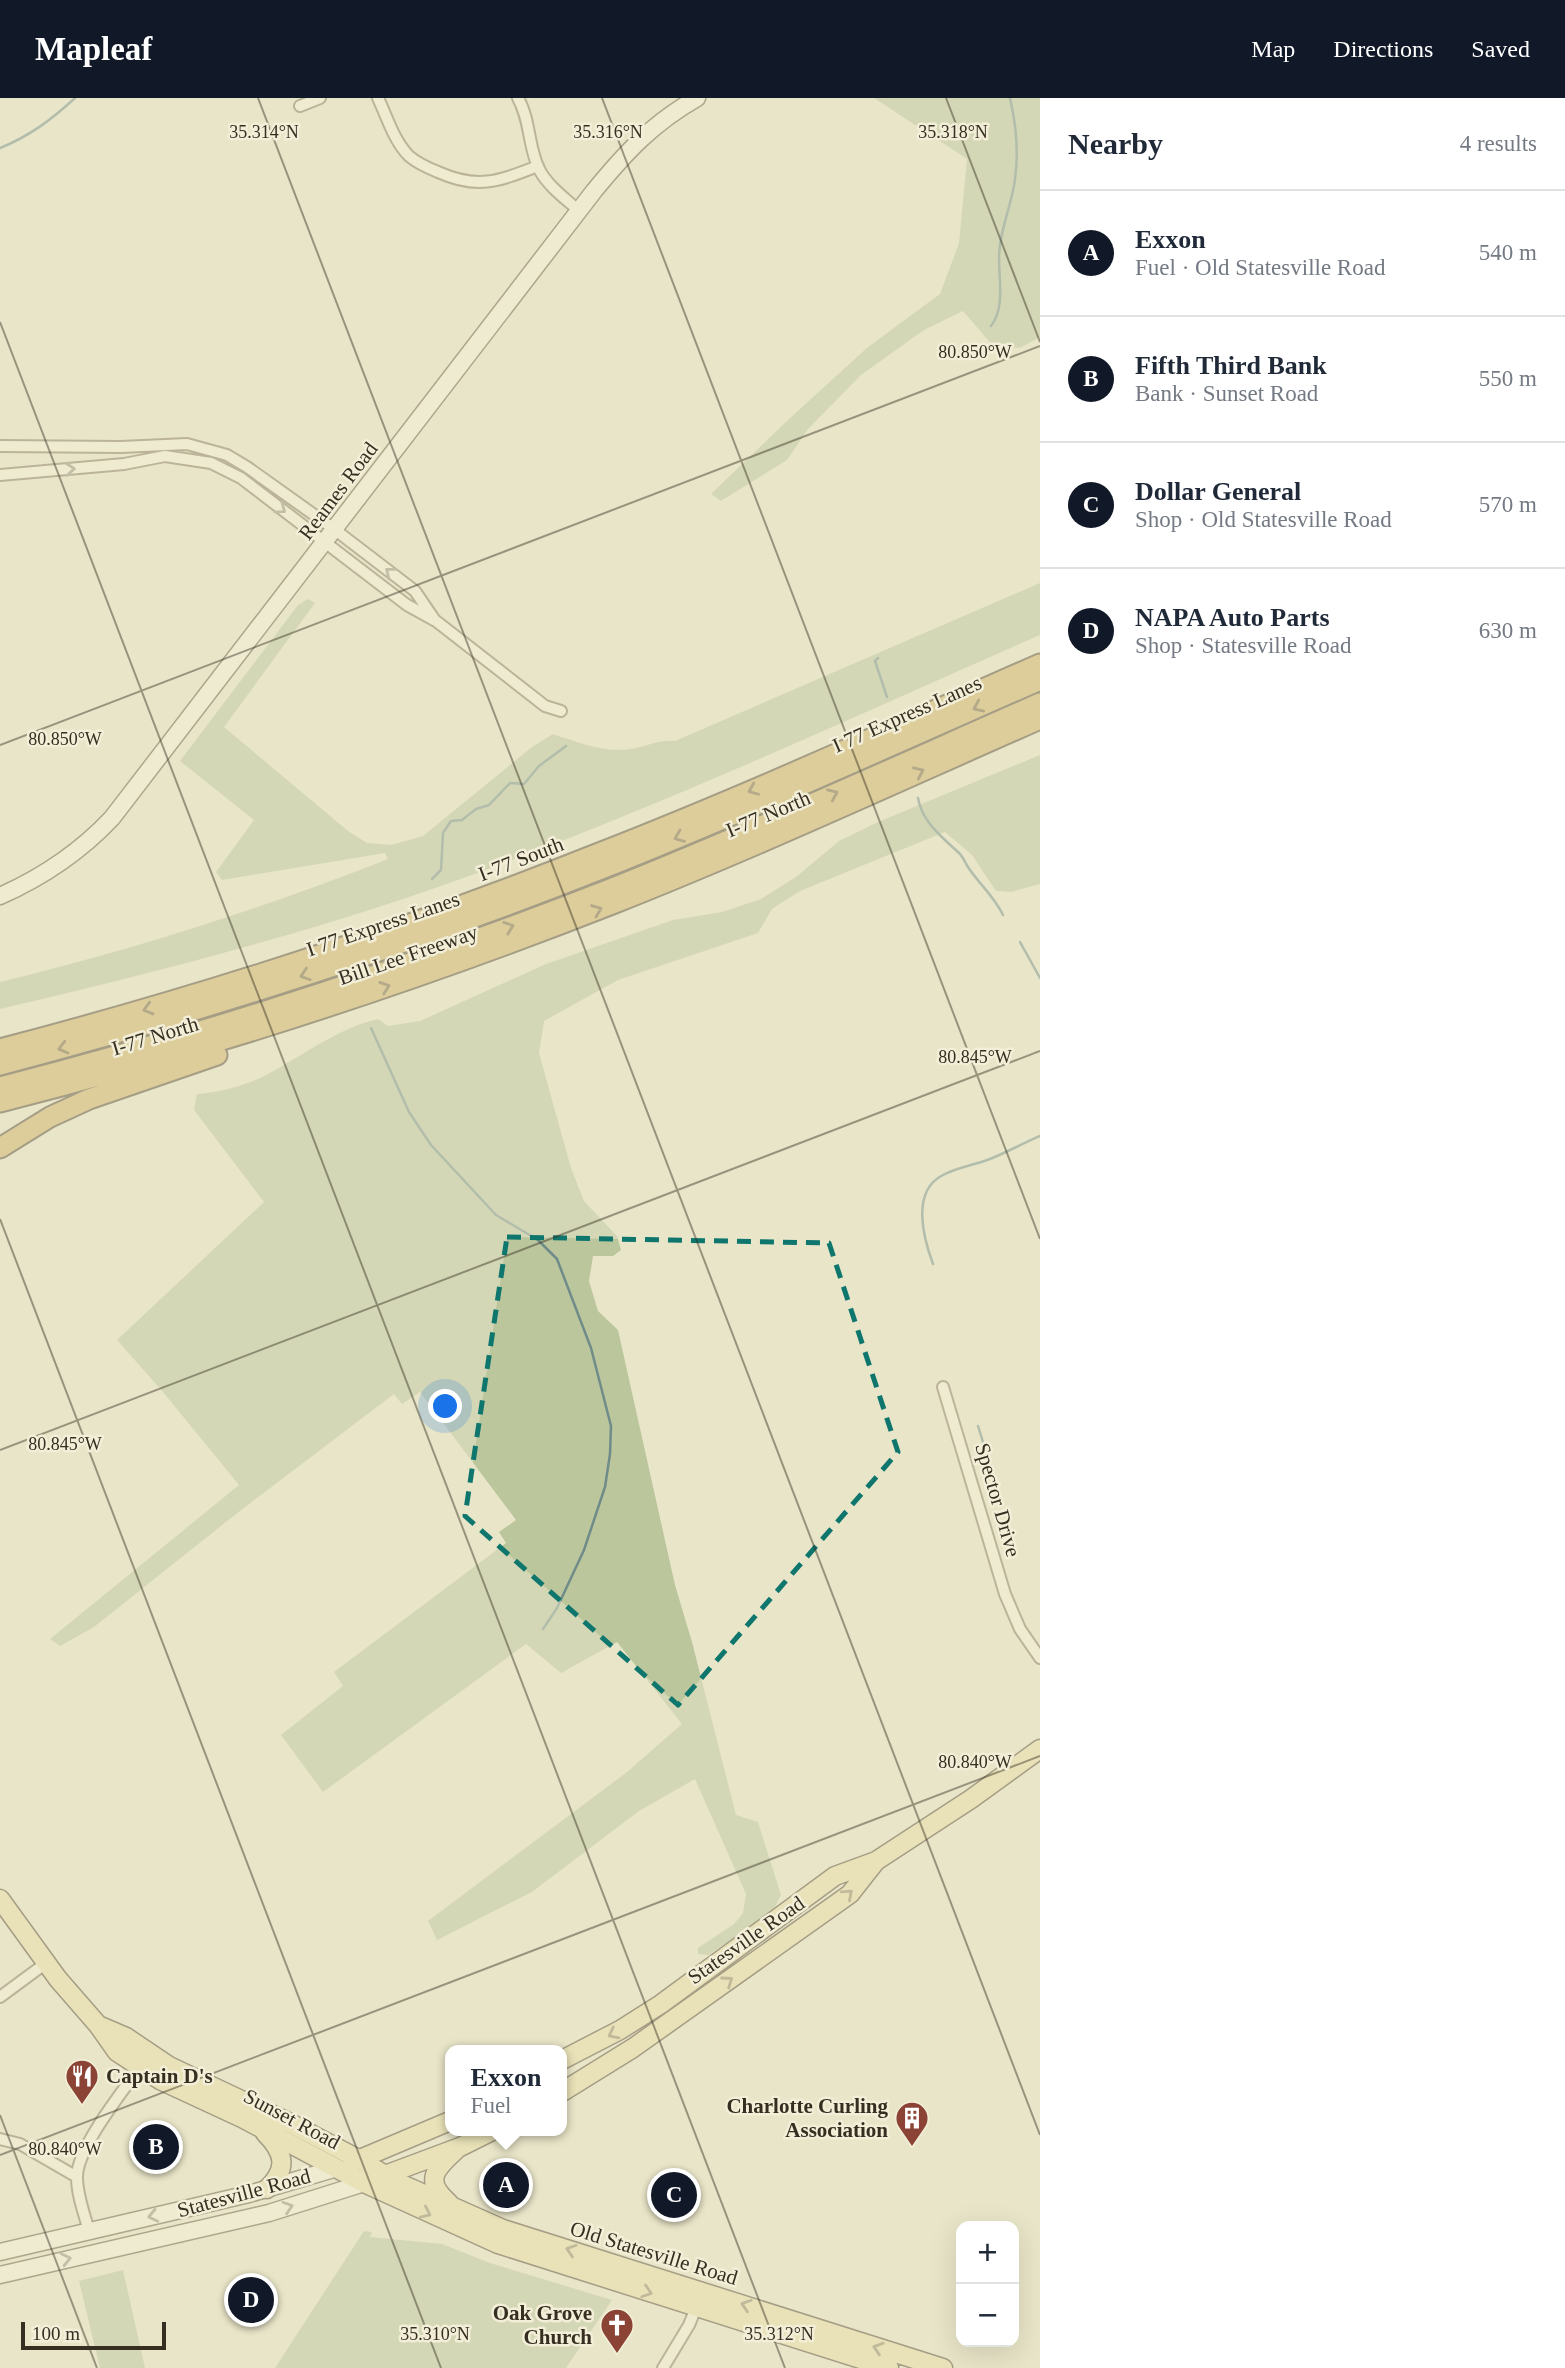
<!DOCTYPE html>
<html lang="en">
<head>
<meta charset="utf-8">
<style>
	:root { --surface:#fff; --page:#f2f2f3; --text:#1f2937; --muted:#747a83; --line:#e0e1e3; --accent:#111827 }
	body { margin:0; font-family:"Times New Roman",serif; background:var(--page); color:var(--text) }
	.controls { position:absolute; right:21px; bottom:21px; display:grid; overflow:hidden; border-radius:14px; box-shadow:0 7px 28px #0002 }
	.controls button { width:63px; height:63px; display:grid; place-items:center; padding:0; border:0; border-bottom:2px solid var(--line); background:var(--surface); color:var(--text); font:35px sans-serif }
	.scale { position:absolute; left:21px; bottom:18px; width:145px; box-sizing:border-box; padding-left:7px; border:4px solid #362e21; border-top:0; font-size:19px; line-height:24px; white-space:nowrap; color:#362e21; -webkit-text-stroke:5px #f2eed7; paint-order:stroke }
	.you { position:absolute; left:446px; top:1309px; width:24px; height:24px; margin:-18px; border:5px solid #fff; border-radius:50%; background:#1a73e8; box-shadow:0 0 0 10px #1a73e833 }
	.badge { display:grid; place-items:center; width:46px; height:46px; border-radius:50%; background:var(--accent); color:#fff; font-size:23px; font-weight:700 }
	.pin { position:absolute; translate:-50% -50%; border:4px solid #fff; box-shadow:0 2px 7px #0006 }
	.popup { position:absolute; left:445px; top:1947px; width:122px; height:91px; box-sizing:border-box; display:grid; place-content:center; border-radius:14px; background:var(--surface); filter:drop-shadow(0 2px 5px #0005); font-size:23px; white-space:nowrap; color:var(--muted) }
	.popup b { font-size:26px; color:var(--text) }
	.popup::after { content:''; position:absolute; left:50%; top:100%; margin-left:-14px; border:14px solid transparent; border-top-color:var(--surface) }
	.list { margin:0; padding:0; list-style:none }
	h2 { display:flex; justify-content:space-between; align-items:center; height:91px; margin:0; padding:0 28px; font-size:30px }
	h2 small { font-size:23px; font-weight:400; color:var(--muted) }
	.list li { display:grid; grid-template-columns:46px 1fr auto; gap:21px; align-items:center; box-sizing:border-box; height:126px; padding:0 28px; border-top:2px solid var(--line) }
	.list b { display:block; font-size:26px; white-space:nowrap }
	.list p { margin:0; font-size:23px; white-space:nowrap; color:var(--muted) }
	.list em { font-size:23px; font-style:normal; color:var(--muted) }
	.map { position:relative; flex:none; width:1040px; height:2270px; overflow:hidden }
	header { display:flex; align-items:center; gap:42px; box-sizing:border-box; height:98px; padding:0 35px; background:var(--accent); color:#fff }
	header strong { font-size:33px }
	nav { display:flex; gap:38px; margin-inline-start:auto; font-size:24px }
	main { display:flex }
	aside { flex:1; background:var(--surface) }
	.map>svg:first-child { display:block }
</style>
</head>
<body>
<header>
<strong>Mapleaf</strong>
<nav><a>Map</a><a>Directions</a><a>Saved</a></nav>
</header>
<main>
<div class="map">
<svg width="1040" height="2270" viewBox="0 0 1040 2270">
	<rect width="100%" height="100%" fill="#e9e5c8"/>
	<path fill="#bbc69d" d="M874,0H1040V239L1020,250L993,248L963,213L924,232L861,277L808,331L787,362L721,403L711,396L789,321L868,249L940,196L959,145L967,61Z
		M1040,485V537C846,622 654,712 455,783C307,836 153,875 0,911V884C132,852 261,811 388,761L385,755L222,782L216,774L254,722L180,663L298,507L308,501L315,505L224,629L348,733L367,745L391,747L423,738L532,649L553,636C577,644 604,655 630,651C646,649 658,641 675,643Z
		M1040,657V786L1011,794L996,793L972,757L945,734L800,793L772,811L758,835L618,882L544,923L539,955L571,1070L584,1103L617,1138L621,1152L613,1158H593L589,1183L598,1213L618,1232L675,1487L692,1544L736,1717L758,1724L781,1797L772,1815L708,1857L698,1856V1850L734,1826L743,1815L746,1796L695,1681L639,1713L532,1794L437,1842L428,1823L627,1674L682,1626L617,1544L561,1575L526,1546L323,1694L281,1637L343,1588L334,1574L506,1445L499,1434L516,1422L420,1294L402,1306L394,1296L236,1416L94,1529L60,1548L50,1541L239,1387L163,1294L117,1242L264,1104L194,1012L197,996C221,994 245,988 266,977C303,958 337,930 378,921L388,928L420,923L546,866L673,822L722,814L761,801L796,779L839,743L878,724Z
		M364,2133L372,2134L370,2139L442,2146L490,2165L612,2202L566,2270H275Z
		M123,2172L145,2270H100L79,2183Z"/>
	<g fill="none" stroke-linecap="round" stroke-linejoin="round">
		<path stroke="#708c89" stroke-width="2.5" d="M0,50C30,38 52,21 75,0
			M991,228C1005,210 999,183 999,160C999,133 1012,107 1015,81C1019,53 1016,26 1010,0
			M878,560L875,563L887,599
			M918,700C922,724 942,739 959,755C963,759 965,764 968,769C979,786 994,798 1003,817
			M432,781L441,772L443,735L451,723L462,722L476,711L489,707L510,685L524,686L539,668L566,648
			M1020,844L1040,880
			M371,930L409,1014L431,1047L496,1117L538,1142L557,1161L591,1250L611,1328L610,1356L605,1389L584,1452L557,1510L543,1531
			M933,1166C923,1139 911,1093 943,1077C958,1069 975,1067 990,1061C1007,1054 1024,1045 1040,1038
			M978,1328L1000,1398"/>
		<defs>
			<path id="street" d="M378,0C387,19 394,43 409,58C417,65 428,70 438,74C478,92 499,83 538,68
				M518,0C531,23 528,51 540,73C549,89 566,101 579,113
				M300,8L320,0
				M0,348L121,349L187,346L227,357L247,369L334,431L415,493L434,521
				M0,377L124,366L165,358L211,365L241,380L407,507L436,523L545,608L561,613
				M943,1289L1005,1496L1020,1531L1040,1560
				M0,1899L46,1865
				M0,2041L20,2046L77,2079
				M89,2133C84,2115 77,2097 77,2079C77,2050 122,1994 140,1969
				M663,2270L689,2227L698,2205"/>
			<path id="secondary" d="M0,798C43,779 80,754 112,720L594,93C626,54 653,25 697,0
				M0,2154L249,2096L337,2070
				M0,2177L269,2115L364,2085"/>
			<path id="primary" d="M0,1801L58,1881L98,1927L117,1954L160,1982L242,2020L364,2085L498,2146L889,2270
				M98,1927L126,1939L169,1968L290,2025L360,2062L397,2084L503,2131L943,2270
				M562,1962L620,1932L661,1906L835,1778L876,1763L971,1701L1040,1651
				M562,1994L633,1950L850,1796L876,1763
				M265,2035C285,2055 288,2071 267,2091
				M353,2064L450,2023
				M377,2080L460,2049L492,2033
				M449,2105C423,2083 435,2071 456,2052"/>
			<path id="highway" d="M0,951C203,898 404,833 599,755C748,697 894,630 1040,566
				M0,967C205,913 407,848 604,770C751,711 895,646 1040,582
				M0,989C207,936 411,869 610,791C755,733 897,668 1040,605
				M0,1004C209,951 414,884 615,805C759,748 899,683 1040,621
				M0,1050L50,1019L89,1001L217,957"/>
		</defs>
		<use href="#street" stroke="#83785f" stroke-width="14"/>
		<use href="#secondary" stroke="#655942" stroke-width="19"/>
		<use href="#primary" stroke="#524633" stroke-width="21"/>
		<use href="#highway" stroke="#524633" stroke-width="23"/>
		<use href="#street" stroke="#f5f1db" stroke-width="10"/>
		<use href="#secondary" stroke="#f5f1db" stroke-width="16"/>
		<use href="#primary" stroke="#e8dda5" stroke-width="18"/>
		<use href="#highway" stroke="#ceb064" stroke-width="19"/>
	</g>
	<defs><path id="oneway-chevron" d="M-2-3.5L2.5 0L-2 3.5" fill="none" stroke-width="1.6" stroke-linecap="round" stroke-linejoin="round" transform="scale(1.75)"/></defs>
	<g stroke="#96907e">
		<use href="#oneway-chevron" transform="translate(70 371) rotate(-5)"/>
		<use href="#oneway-chevron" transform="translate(281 411) rotate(37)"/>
		<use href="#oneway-chevron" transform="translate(390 474) rotate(-142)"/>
		<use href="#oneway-chevron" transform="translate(288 2109) rotate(-18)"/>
		<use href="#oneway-chevron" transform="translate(153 2118) rotate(167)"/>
		<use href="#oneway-chevron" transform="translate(66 2161) rotate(-13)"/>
	</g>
	<g stroke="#73623c">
		<use href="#oneway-chevron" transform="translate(978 609) rotate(156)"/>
		<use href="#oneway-chevron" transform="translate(919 674) rotate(-24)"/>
		<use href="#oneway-chevron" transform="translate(753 692) rotate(157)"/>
		<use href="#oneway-chevron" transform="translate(833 696) rotate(-24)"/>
		<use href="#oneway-chevron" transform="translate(679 739) rotate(158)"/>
		<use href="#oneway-chevron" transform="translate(597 812) rotate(-21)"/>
		<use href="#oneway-chevron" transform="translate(509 829) rotate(-20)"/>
		<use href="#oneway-chevron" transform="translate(305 877) rotate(162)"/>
		<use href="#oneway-chevron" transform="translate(385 889) rotate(-19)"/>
		<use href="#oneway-chevron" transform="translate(148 911) rotate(164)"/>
		<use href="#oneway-chevron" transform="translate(63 950) rotate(165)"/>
	</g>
	<g stroke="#8f8663">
		<use href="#oneway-chevron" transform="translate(848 1796) rotate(-42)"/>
		<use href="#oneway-chevron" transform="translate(728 1883) rotate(-35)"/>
		<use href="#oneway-chevron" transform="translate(613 1936) rotate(153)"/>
		<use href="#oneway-chevron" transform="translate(426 2115) rotate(25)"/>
		<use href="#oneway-chevron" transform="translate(571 2152) rotate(-162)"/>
		<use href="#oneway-chevron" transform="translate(647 2194) rotate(18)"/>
		<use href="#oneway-chevron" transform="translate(746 2207) rotate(-162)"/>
		<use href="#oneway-chevron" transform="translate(878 2250) rotate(-162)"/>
	</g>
	<path d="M0 0H1040V2270H0ZM507,1139L829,1145L898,1354L678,1607L465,1418Z" fill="#e9e5c8" fill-opacity=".55" fill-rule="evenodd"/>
	<path fill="none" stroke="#0f766e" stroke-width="5" stroke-dasharray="14 9" stroke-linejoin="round" d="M507,1139L829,1145L898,1354L678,1607L465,1418Z"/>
	<path fill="none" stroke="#362e21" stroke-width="2" stroke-opacity="0.45" d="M258,0L1040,2037M602,0L1040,1141M946,0L1040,244M0,224L785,2270M0,647L1040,248M0,1121L441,2270M0,1352L1040,953M0,2017L97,2270M0,2057L1040,1658"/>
	<defs>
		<symbol id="restaurant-pin" viewBox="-11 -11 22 30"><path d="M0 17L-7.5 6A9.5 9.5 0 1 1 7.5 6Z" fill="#8b4336" stroke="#f2eed7"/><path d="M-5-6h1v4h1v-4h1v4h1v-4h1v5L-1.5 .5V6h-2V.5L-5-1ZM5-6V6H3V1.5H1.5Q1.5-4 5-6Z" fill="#fff"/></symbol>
		<symbol id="building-pin" viewBox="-11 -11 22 30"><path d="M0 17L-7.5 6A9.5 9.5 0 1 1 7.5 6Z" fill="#8b4336" stroke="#f2eed7"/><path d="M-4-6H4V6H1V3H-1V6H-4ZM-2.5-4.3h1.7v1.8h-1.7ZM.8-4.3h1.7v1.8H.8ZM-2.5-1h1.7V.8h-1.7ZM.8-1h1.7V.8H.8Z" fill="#fff"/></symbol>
		<symbol id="church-pin" viewBox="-11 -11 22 30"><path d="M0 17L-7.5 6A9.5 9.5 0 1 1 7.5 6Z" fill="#8b4336" stroke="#f2eed7"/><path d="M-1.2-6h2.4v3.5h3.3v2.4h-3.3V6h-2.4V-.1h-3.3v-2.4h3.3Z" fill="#fff"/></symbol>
	</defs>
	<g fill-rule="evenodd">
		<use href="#restaurant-pin" x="63" y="1959" width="38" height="52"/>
		<use href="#building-pin" x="893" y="2001" width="38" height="52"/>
		<use href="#church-pin" x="598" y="2208" width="38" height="52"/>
	</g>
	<g text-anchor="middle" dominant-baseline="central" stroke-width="5" stroke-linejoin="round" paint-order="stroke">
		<g font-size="21" fill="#362e21" stroke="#f2eed7">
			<text transform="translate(338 393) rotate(-53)">Reames Road</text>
			<text transform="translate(907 616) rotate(-24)">I 77 Express Lanes</text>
			<text transform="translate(768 716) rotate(-23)">I-77 North</text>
			<text transform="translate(521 761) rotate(-21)">I-77 South</text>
			<text transform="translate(383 826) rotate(-19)">I 77 Express Lanes</text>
			<text transform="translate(408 857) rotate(-19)">Bill Lee Freeway</text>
			<text transform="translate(155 938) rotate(-17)">I-77 North</text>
			<text transform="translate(998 1402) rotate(74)">Spector Drive</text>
			<text transform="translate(746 1842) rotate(-35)">Statesville Road</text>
			<text transform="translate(292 2021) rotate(28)">Sunset Road</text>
			<text transform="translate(244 2095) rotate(-15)">Statesville Road</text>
			<text transform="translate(654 2155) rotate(17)">Old Statesville Road</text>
		</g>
		<g font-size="21" font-weight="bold" fill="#362e21" stroke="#f2eed7" text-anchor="end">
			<text x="106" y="1978" text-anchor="start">Captain D's</text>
			<text x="888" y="2008">Charlotte Curling<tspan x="888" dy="24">Association</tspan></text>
			<text x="592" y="2215">Oak Grove<tspan x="592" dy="24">Church</tspan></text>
		</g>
	</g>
	<g font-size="18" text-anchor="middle" fill="#362e21" stroke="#f2eed7" stroke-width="5" stroke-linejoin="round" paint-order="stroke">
		<text x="608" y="40">35.316°N</text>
		<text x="264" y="40">35.314°N</text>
		<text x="953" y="40">35.318°N</text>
		<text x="975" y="260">80.850°W</text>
		<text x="65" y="647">80.850°W</text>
		<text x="975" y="965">80.845°W</text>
		<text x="65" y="1352">80.845°W</text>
		<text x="975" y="1670">80.840°W</text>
		<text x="65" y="2057">80.840°W</text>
		<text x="435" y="2242">35.310°N</text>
		<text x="779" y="2242">35.312°N</text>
	</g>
</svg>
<div class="controls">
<button>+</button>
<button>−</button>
</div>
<div class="scale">100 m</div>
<div class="you"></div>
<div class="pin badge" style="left:506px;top:2087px">A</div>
<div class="popup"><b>Exxon</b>Fuel</div>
<div class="pin badge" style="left:156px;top:2049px">B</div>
<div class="pin badge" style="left:674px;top:2097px">C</div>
<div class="pin badge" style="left:251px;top:2202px">D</div>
</div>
<aside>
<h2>Nearby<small>4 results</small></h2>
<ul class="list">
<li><span class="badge">A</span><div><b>Exxon</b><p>Fuel · Old Statesville Road</p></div><em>540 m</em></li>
<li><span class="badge">B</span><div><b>Fifth Third Bank</b><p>Bank · Sunset Road</p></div><em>550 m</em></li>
<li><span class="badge">C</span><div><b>Dollar General</b><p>Shop · Old Statesville Road</p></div><em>570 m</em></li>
<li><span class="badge">D</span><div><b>NAPA Auto Parts</b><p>Shop · Statesville Road</p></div><em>630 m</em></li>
</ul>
</aside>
</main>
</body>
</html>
